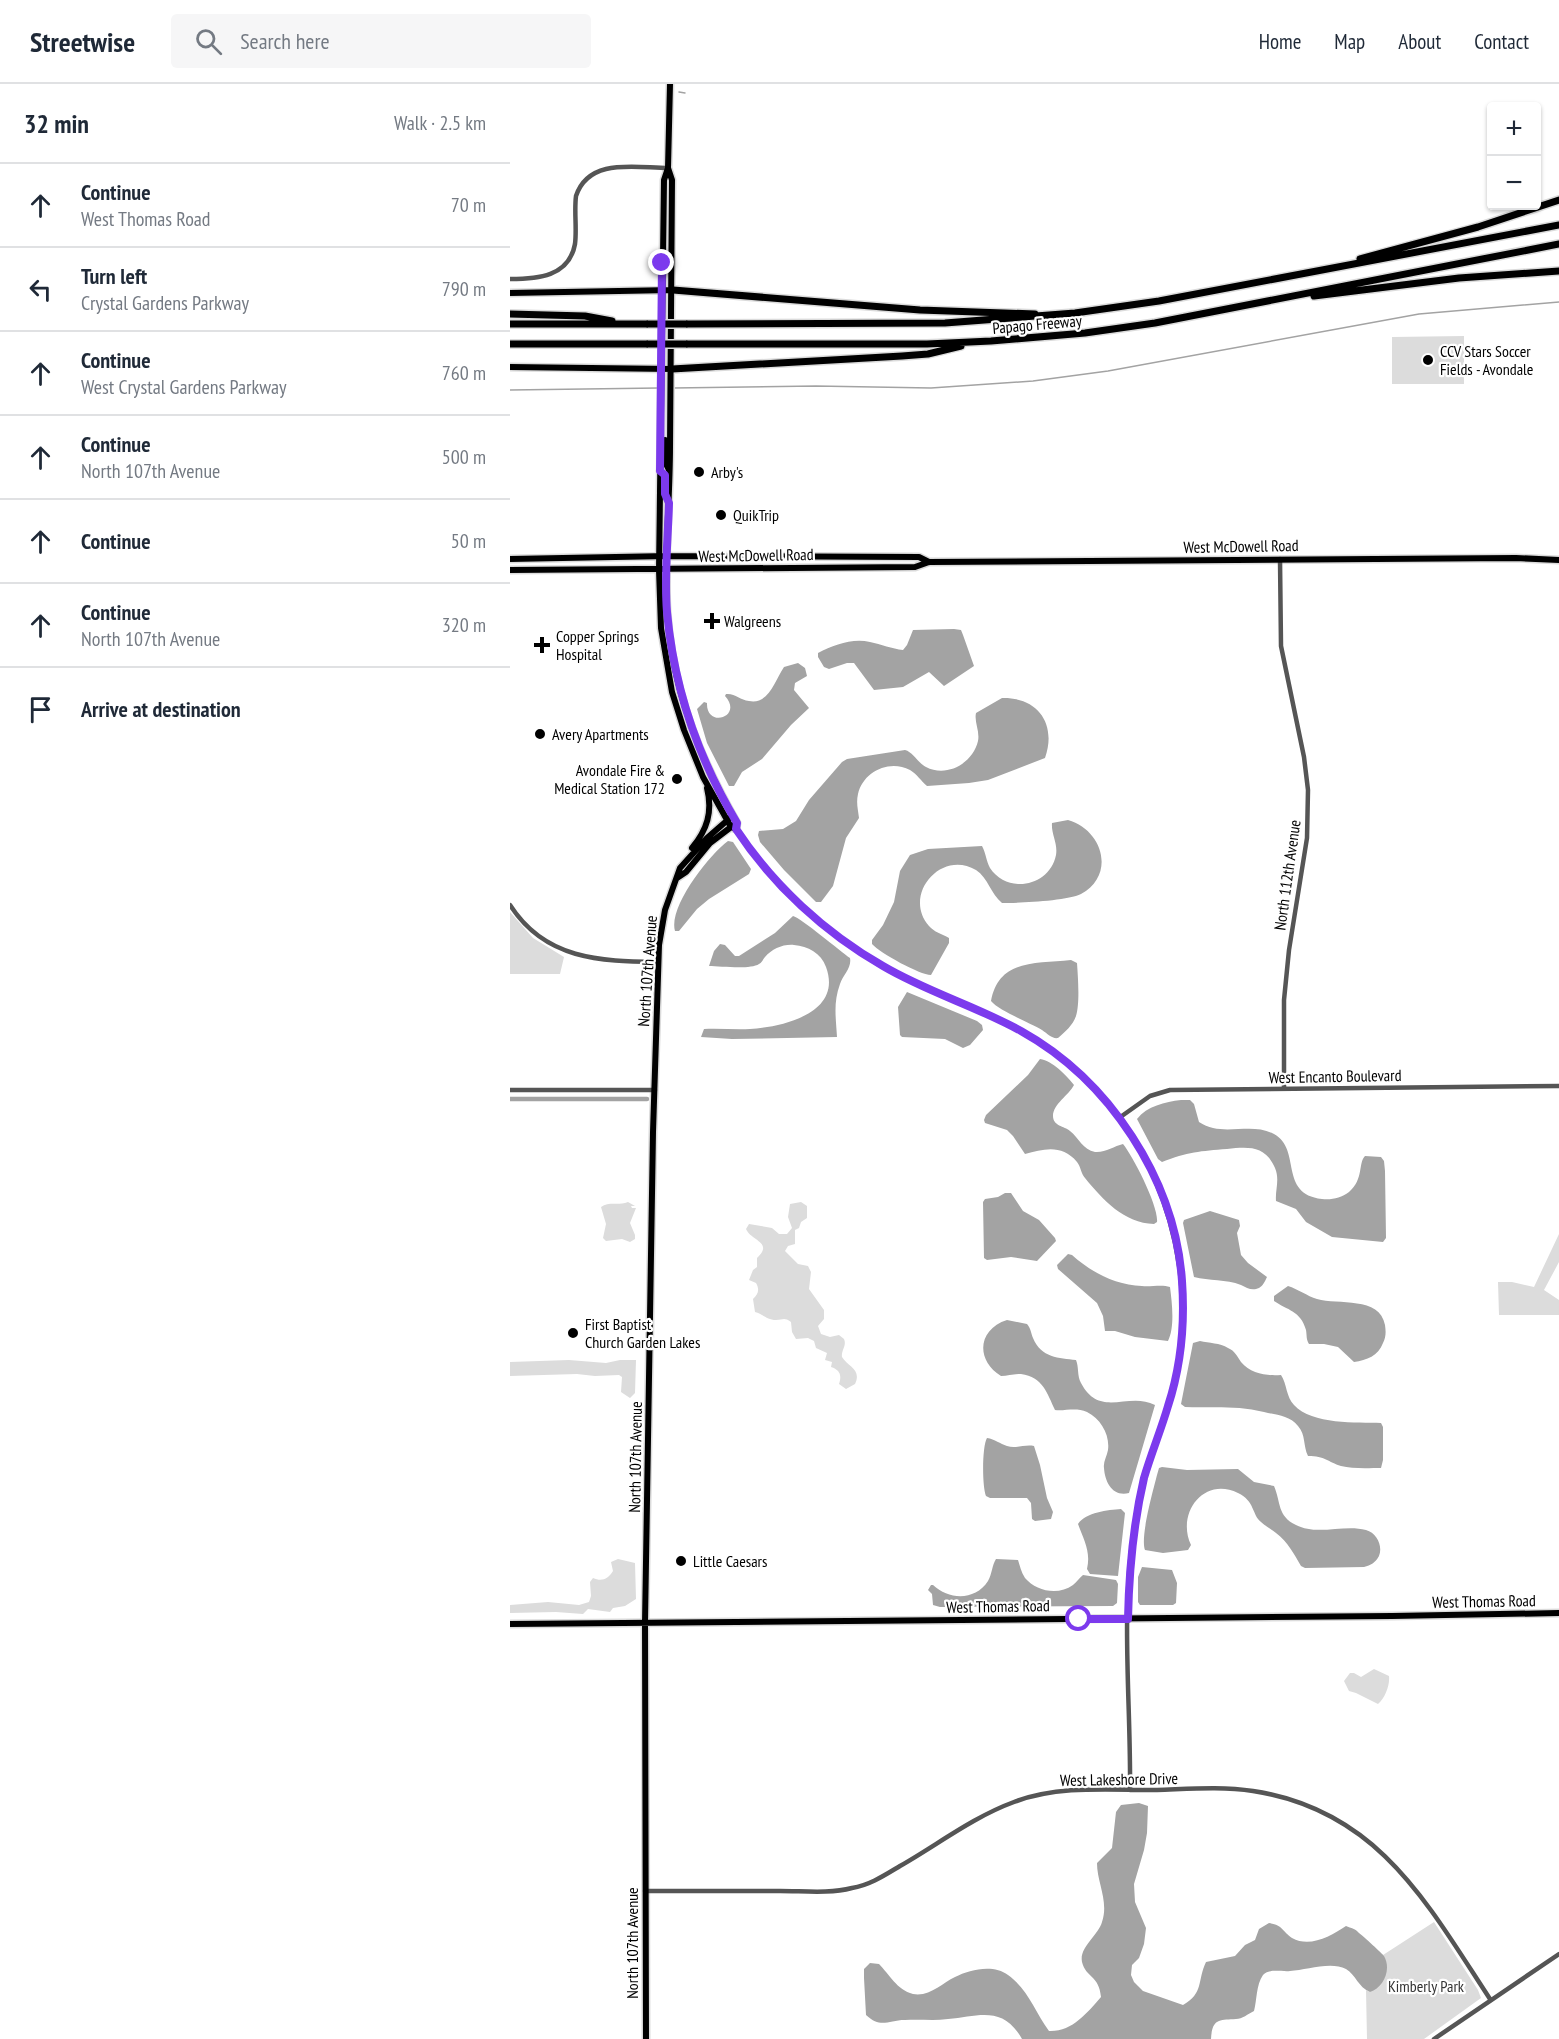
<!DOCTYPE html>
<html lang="en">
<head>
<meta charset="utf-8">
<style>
	:root { --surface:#fff; --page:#f6f6f7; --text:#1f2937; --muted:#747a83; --line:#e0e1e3 }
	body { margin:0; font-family:"PT Sans Narrow",sans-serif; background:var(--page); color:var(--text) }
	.controls { position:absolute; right:18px; top:18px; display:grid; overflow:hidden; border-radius:6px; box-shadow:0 2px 4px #0004 }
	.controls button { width:54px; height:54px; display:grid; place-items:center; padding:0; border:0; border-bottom:2px solid var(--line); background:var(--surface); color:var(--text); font:30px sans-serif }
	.stop { position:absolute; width:18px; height:18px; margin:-14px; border:4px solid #7c3aed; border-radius:50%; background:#fff }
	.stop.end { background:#7c3aed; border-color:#fff; box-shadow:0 2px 6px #0008 }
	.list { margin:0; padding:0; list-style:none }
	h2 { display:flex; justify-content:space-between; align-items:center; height:78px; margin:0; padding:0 24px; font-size:26px }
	h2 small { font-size:20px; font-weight:400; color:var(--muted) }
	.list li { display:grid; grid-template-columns:39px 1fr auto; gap:18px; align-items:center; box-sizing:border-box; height:84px; padding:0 24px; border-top:2px solid var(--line) }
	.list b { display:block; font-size:22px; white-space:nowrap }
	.list p { margin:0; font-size:20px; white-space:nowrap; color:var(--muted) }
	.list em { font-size:20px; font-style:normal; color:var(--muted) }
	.icon { flex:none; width:33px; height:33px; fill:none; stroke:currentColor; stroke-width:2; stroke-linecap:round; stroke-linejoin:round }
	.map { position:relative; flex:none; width:1049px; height:1955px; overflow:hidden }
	header { display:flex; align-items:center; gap:36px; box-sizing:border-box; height:84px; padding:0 30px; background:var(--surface); border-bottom:2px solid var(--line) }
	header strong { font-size:28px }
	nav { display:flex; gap:33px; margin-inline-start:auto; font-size:21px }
	.search { width:420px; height:54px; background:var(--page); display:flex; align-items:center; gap:15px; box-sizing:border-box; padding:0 21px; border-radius:6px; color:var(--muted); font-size:22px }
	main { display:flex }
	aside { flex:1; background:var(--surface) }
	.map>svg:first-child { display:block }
</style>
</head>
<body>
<header>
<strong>Streetwise</strong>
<div class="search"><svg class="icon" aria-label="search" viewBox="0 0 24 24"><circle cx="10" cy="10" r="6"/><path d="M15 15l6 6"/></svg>Search here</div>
<nav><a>Home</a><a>Map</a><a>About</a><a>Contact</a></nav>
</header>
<main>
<aside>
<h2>32 min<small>Walk · 2.5 km</small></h2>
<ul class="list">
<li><svg class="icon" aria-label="ahead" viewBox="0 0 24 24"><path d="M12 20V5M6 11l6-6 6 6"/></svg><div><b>Continue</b><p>West Thomas Road</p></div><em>70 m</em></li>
<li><svg class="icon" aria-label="left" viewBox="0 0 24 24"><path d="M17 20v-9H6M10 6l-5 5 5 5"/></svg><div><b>Turn left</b><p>Crystal Gardens Parkway</p></div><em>790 m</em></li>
<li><svg class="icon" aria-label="ahead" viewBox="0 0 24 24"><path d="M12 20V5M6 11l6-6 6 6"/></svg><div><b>Continue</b><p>West Crystal Gardens Parkway</p></div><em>760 m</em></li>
<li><svg class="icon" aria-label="ahead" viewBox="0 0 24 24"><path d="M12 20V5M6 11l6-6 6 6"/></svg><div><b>Continue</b><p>North 107th Avenue</p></div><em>500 m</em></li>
<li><svg class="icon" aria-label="ahead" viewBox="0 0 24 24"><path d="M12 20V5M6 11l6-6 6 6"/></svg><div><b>Continue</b></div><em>50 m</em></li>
<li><svg class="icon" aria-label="ahead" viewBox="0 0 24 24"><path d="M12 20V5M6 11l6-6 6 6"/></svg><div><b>Continue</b><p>North 107th Avenue</p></div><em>320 m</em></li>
<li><svg class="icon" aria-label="arrive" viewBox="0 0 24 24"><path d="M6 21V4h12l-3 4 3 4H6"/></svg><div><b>Arrive at destination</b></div></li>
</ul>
</aside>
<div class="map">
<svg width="1049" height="1955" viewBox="0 0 1049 1955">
	<rect width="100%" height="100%" fill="#fff"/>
	<path fill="#dcdcdc" d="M954,252V300H882V253Z
		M0,828L23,854L54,873L50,890H0Z
		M118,1118L125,1122H121L122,1124H126L120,1139L125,1151V1155L120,1158L112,1155L96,1157L93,1154L96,1140L91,1123C99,1117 108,1122 118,1118Z
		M291,1118L297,1122V1134L291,1138L289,1144L285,1146V1160L278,1162L275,1167L288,1180L298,1182L301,1188L299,1205L314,1226V1235L308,1242L311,1250L320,1253L329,1251L334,1255C337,1262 331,1266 332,1273C338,1283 352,1285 345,1300L336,1305L329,1300C332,1291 330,1286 321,1283L322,1278L315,1276L317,1269L306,1264L304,1257L298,1254L286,1255L282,1248L281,1238C274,1233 273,1236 266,1236C257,1236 253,1230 245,1228L243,1215C248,1210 250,1206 246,1199L239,1196L243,1186L247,1183V1174C264,1158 241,1157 236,1145L239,1140L262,1144L269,1150H277L282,1144L278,1133L280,1120Z
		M1049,1150V1178L1034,1206L1049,1216V1231H989L988,1198H1002L1024,1203Z
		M59,1276L96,1279L110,1276H126L125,1309L120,1314L111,1308L112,1293L109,1291L85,1292L67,1290L0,1292V1278Z
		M108,1475L125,1479L126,1515L115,1522L103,1524L100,1528L78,1525L73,1530L46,1528L0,1529V1521L38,1518L69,1521L79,1518L81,1512L80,1498L83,1494C92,1498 98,1495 103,1487L101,1478Z
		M864,1585L879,1592C880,1601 875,1614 868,1620L846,1609L839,1607L834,1597L840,1589H844L851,1593Z
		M924,1838L968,1906L971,1914L914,1955H857L856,1906L860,1908L876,1885L873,1871Z"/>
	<path fill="#a3a3a3" d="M444,545L451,546L453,551L464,582L434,602L419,588L393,603L364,606L344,579H337L319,585L314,583L308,573V569C324,561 342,554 360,558C371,560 382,565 393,566L397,561L403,546Z
		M288,579L295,584L297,592L285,599L284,606L299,624L281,641L252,675L232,688L224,702H219L197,659L187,625L194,618L197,619C196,645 234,633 215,612L216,610C225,609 230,616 239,617C259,621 265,596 274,583Z
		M492,614C528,613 547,640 535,674L478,696L459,699L417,702C411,697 407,690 400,686C379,675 353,688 348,710C346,719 348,725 349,734L336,754L323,802L311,818H306L274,786L250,758L248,751L249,747L273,745L286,737L299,716L332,678L337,675L395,666C403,668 408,679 416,683C437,694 463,679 468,657C470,647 464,638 466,629Z
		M558,736C593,746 606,791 571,810C557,817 509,819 492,819C481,810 478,794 466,786C431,765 392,811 419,842C424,848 432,850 439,854V859L421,891C410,891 370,869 362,860V856L373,841L384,818L390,787L400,771L418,765L472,762C476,769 476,777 480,784C498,811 540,802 546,771C548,759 541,750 542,739Z
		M218,757L223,758L241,785L239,790L199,815L187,825L169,847H165C158,823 199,771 218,757Z
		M283,832C291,834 330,867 340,874C342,884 333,891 330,900C323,919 326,934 327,953L222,955L191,953L194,945C209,944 225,946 240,945C273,943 333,929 316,883C311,869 298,862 284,861C273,860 262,865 255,873C253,875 252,879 249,880C240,886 210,882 199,882L204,867L210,860L215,861L225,872H229L265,849Z
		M561,876L567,879C568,893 570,919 566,932C563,941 555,948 548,954C542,955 538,950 532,946C519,938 489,927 481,917C489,874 527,880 561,876Z
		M397,908L467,937L472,941L473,946L460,961L453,964L435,955L392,953L390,951L388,923Z
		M530,975C543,977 556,991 564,1001C559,1011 543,1020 543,1032C543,1042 554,1042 560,1047C569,1054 573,1066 585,1068C595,1069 604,1062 613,1060C623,1072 649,1123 647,1138L644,1140C614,1139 593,1116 575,1094C571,1090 571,1083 567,1078C552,1060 534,1065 515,1070L503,1052L497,1046L475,1039L474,1036L476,1031L518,991Z
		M671,1016H680L684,1020L689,1038C713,1054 740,1037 764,1050C792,1065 768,1110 812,1115C822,1116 831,1114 839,1108C854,1095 848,1079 855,1072L871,1073L874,1077L875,1087L876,1154L873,1158L822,1153L796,1138L786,1125L766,1117C765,1106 770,1096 765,1084C755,1061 738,1063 717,1065C691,1067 677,1068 652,1078L648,1075L627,1035C637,1022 655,1018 671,1016Z
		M495,1109H501L513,1127L529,1136L545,1154L546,1157L527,1177L501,1173L477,1176L474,1174L473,1118L475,1115L488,1113Z
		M700,1127L729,1136L730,1142L727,1149L731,1171L738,1179L757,1193C755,1197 753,1202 749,1204C742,1207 737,1204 731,1201C716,1195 699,1197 684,1193L673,1139L674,1136Z
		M558,1170L562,1171C581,1188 605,1201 632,1202C641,1203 652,1200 660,1203C662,1219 665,1243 658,1257L625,1253L605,1247H595L593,1232L587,1219L548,1185L547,1181Z
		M778,1202C788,1205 797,1212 807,1215C828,1221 870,1212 875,1241C876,1248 876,1253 873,1259C868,1272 857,1276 844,1278L828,1263L814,1260H799C796,1255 797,1252 796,1246C791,1227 777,1226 764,1217V1212Z
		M497,1236L517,1240C521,1245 521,1249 523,1254C531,1274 549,1274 566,1276C569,1283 567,1292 571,1299C590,1335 618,1307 645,1321L619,1409C603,1413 595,1399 594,1384C593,1378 597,1372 598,1366C600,1351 591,1335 577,1328C566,1323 556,1327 545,1326C537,1309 533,1293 511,1290C504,1290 498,1292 491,1292C465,1276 468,1245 497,1236Z
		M690,1257C699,1259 710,1259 718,1264C725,1267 727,1272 731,1278C741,1290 757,1292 771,1291C777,1300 776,1313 784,1321C802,1341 847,1338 871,1339L873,1343V1376L871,1384C859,1384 842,1385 831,1382C818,1378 815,1372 798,1372C793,1362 796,1351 788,1342C779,1331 766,1331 754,1328C727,1321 702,1324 675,1323L671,1320L683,1259Z
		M477,1354C485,1355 490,1360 497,1362C506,1365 515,1360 524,1362L530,1381L537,1414L543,1428L541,1435L525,1437L522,1435L521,1419L517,1414H480L476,1412C472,1402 472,1362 477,1354Z
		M652,1383L677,1386L728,1385L744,1398L764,1402C771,1418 767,1432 786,1441C807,1452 834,1440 856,1446C867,1449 873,1462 869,1472C865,1479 861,1481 854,1483L795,1484L791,1482C784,1470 778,1458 766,1449C761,1445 755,1442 751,1438C742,1431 745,1417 728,1409C694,1392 666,1429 681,1461L678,1466L653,1469L635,1466C630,1453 643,1407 647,1391L649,1384Z
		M611,1425L615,1429L608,1492L580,1490L577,1485C581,1468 574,1456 568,1440C576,1428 598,1426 611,1425Z
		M486,1475L508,1476C510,1482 511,1488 515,1494C526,1507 548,1512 563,1501C567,1498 569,1494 573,1491L606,1496L608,1500L607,1519L603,1522L430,1523L423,1521L422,1510L418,1506L421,1501H423C439,1516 465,1517 478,1497C482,1490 482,1481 486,1475Z
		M632,1483L662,1486L667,1499L666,1519L663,1521H630L628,1518V1493Z
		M629,1719L638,1722L637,1749L634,1766L624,1800L625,1818L636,1844L634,1860L629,1874L622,1881L621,1891L624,1898L633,1907L673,1921C694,1909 687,1897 696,1878L725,1872L735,1861L745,1856L749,1845L759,1839C773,1841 772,1847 782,1854C800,1864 821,1852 836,1842C841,1844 846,1845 849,1849C853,1852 873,1870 874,1872C882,1886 873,1904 860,1908C848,1903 846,1891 836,1885C821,1877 796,1886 780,1887C772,1888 758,1884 753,1891C746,1901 747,1916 744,1927C738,1930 732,1935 726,1935C710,1936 702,1934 701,1955H512C493,1921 469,1932 438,1935C424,1937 410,1935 395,1936C378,1936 371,1945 356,1931L354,1894V1885L360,1879L369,1880C379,1890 387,1906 403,1910C420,1913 432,1899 445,1893C460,1885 484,1880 498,1891C518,1905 525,1928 539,1947C562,1948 577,1929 591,1913C589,1891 576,1894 572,1878C569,1863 588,1852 592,1838C599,1817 587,1799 587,1779L602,1764L606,1728L611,1721Z"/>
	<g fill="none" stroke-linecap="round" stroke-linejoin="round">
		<path stroke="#a3a3a3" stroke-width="1.5" d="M169,8L175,9
			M163,304L306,302L421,304L523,297L598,287L909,230L1049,218
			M0,306L149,304"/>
		<path stroke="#a3a3a3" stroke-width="4.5" d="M0,1015H137"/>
		<defs>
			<path id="major" d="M158,84L162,96C161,185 161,274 160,363C160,417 154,472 157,526C162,605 188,671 227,739L226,745L221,743L193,693L174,646L162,608L151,544L149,486L154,96L158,84L160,0
				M0,209L163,206
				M0,283L162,285
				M155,356L156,380L159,386
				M150,387L155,391V407
				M0,475L158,472L409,473L419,478
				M0,486L405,483L419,478L1006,474L1049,476
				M182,764C197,746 203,728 197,704
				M167,794L176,788L200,759L225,740
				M0,1540L882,1532L1049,1529
				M136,1955L135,1539L143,1048L149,861L155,826L170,784L197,754L220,734"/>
			<path id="highway" d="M850,175L968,143L1049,116
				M163,206L410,226L525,230
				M804,212L949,194L1049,187
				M0,230L75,232L102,237
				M0,240H138
				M176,240L435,239L565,229L649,217L1049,141
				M0,260H138
				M176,260H417L481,257L575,249L645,239L1049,160
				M162,285L392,272L418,270L451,262"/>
		</defs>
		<use href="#major" stroke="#dbdbdb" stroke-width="9"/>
		<use href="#highway" stroke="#dbdbdb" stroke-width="10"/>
		<path stroke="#555" stroke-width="4.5" d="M0,195C27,195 59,193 65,160C67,144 64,128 66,112C79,73 126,84 158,84
			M770,475L771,562L794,673L798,706L797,754L779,866L774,916V1004
			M226,745C272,813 336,866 409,901C449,919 490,933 527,956C632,1021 687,1153 669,1274C663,1315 645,1353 635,1393C630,1412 626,1432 623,1451C611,1535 621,1621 620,1706
			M0,821C35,876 90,877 148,878
			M0,1006H145
			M609,1034L640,1012L660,1006L1049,1002
			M135,1807C180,1807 225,1807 270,1807C294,1807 319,1810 342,1804C360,1801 375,1791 390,1782C427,1761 463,1733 504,1718C549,1701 599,1706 647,1706C678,1705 712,1702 743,1707C868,1726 917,1819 980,1915
			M924,1955L1049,1870"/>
		<use href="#major" stroke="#000" stroke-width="6"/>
		<use href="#highway" stroke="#000" stroke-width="7"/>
		<defs>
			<path id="highway-bridge" d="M138,240H176
				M138,260H176"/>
		</defs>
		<use href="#highway-bridge" stroke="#dbdbdb" stroke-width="10" stroke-linecap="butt"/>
		<use href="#highway-bridge" stroke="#000" stroke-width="7"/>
	</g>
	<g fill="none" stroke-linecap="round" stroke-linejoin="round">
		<path stroke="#7c3aed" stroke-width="8" d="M152,179L150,387L155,391V410L159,419C158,455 154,492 157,528C164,605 188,674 227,739L226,745C263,801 315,849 373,882C417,908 466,922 511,947C599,996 665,1095 672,1197C675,1239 671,1282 658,1322C651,1346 641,1370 634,1394C623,1441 619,1487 618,1535H569"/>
	</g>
	<g fill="#000" stroke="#fff" stroke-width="2">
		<circle cx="918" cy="276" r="6"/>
		<circle cx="189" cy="388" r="6"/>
		<circle cx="211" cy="431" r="6"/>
		<path d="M199 528h6v6h6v6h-6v6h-6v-6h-6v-6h6z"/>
		<path d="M29 552h6v6h6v6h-6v6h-6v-6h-6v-6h6z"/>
		<circle cx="30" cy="650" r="6"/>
		<circle cx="167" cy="695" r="6"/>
		<circle cx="63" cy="1249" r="6"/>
		<circle cx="171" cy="1477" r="6"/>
	</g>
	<g text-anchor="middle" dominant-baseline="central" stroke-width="4.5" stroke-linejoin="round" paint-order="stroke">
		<g font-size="16" fill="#000" stroke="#fff">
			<text transform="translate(527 240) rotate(-5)">Papago Freeway</text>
			<text transform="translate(731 462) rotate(-1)">West McDowell Road</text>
			<text transform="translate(246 471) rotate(-1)">West McDowell Road</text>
			<text transform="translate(777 791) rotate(-82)">North 112th Avenue</text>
			<text transform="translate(137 887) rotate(-86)">North 107th Avenue</text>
			<text transform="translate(825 992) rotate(-1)">West Encanto Boulevard</text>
			<text transform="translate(125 1373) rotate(-89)">North 107th Avenue</text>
			<text transform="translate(974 1517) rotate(-1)">West Thomas Road</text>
			<text transform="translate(488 1522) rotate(-1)">West Thomas Road</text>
			<text transform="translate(609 1695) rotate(-1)">West Lakeshore Drive</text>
			<text transform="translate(122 1859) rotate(-90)">North 107th Avenue</text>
		</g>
		<g font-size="16" fill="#000" stroke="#fff" text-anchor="start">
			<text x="930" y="267">CCV Stars Soccer<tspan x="930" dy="18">Fields - Avondale</tspan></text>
			<text x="201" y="388">Arby's</text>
			<text x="223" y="431">QuikTrip</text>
			<text x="214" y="537">Walgreens</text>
			<text x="46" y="552">Copper Springs<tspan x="46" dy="18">Hospital</tspan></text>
			<text x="42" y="650">Avery Apartments</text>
			<text x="155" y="686" text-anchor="end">Avondale Fire &amp;<tspan x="155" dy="18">Medical Station 172</tspan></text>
			<text x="75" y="1240">First Baptist<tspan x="75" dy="18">Church Garden Lakes</tspan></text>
			<text x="183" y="1477">Little Caesars</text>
		</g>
		<g font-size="16" fill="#333" stroke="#fff">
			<text x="916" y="1902">Kimberly Park</text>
		</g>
	</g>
</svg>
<div class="controls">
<button>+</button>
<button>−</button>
</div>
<div class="stop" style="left:569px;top:1535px"></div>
<div class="stop end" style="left:152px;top:179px"></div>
</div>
</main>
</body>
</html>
